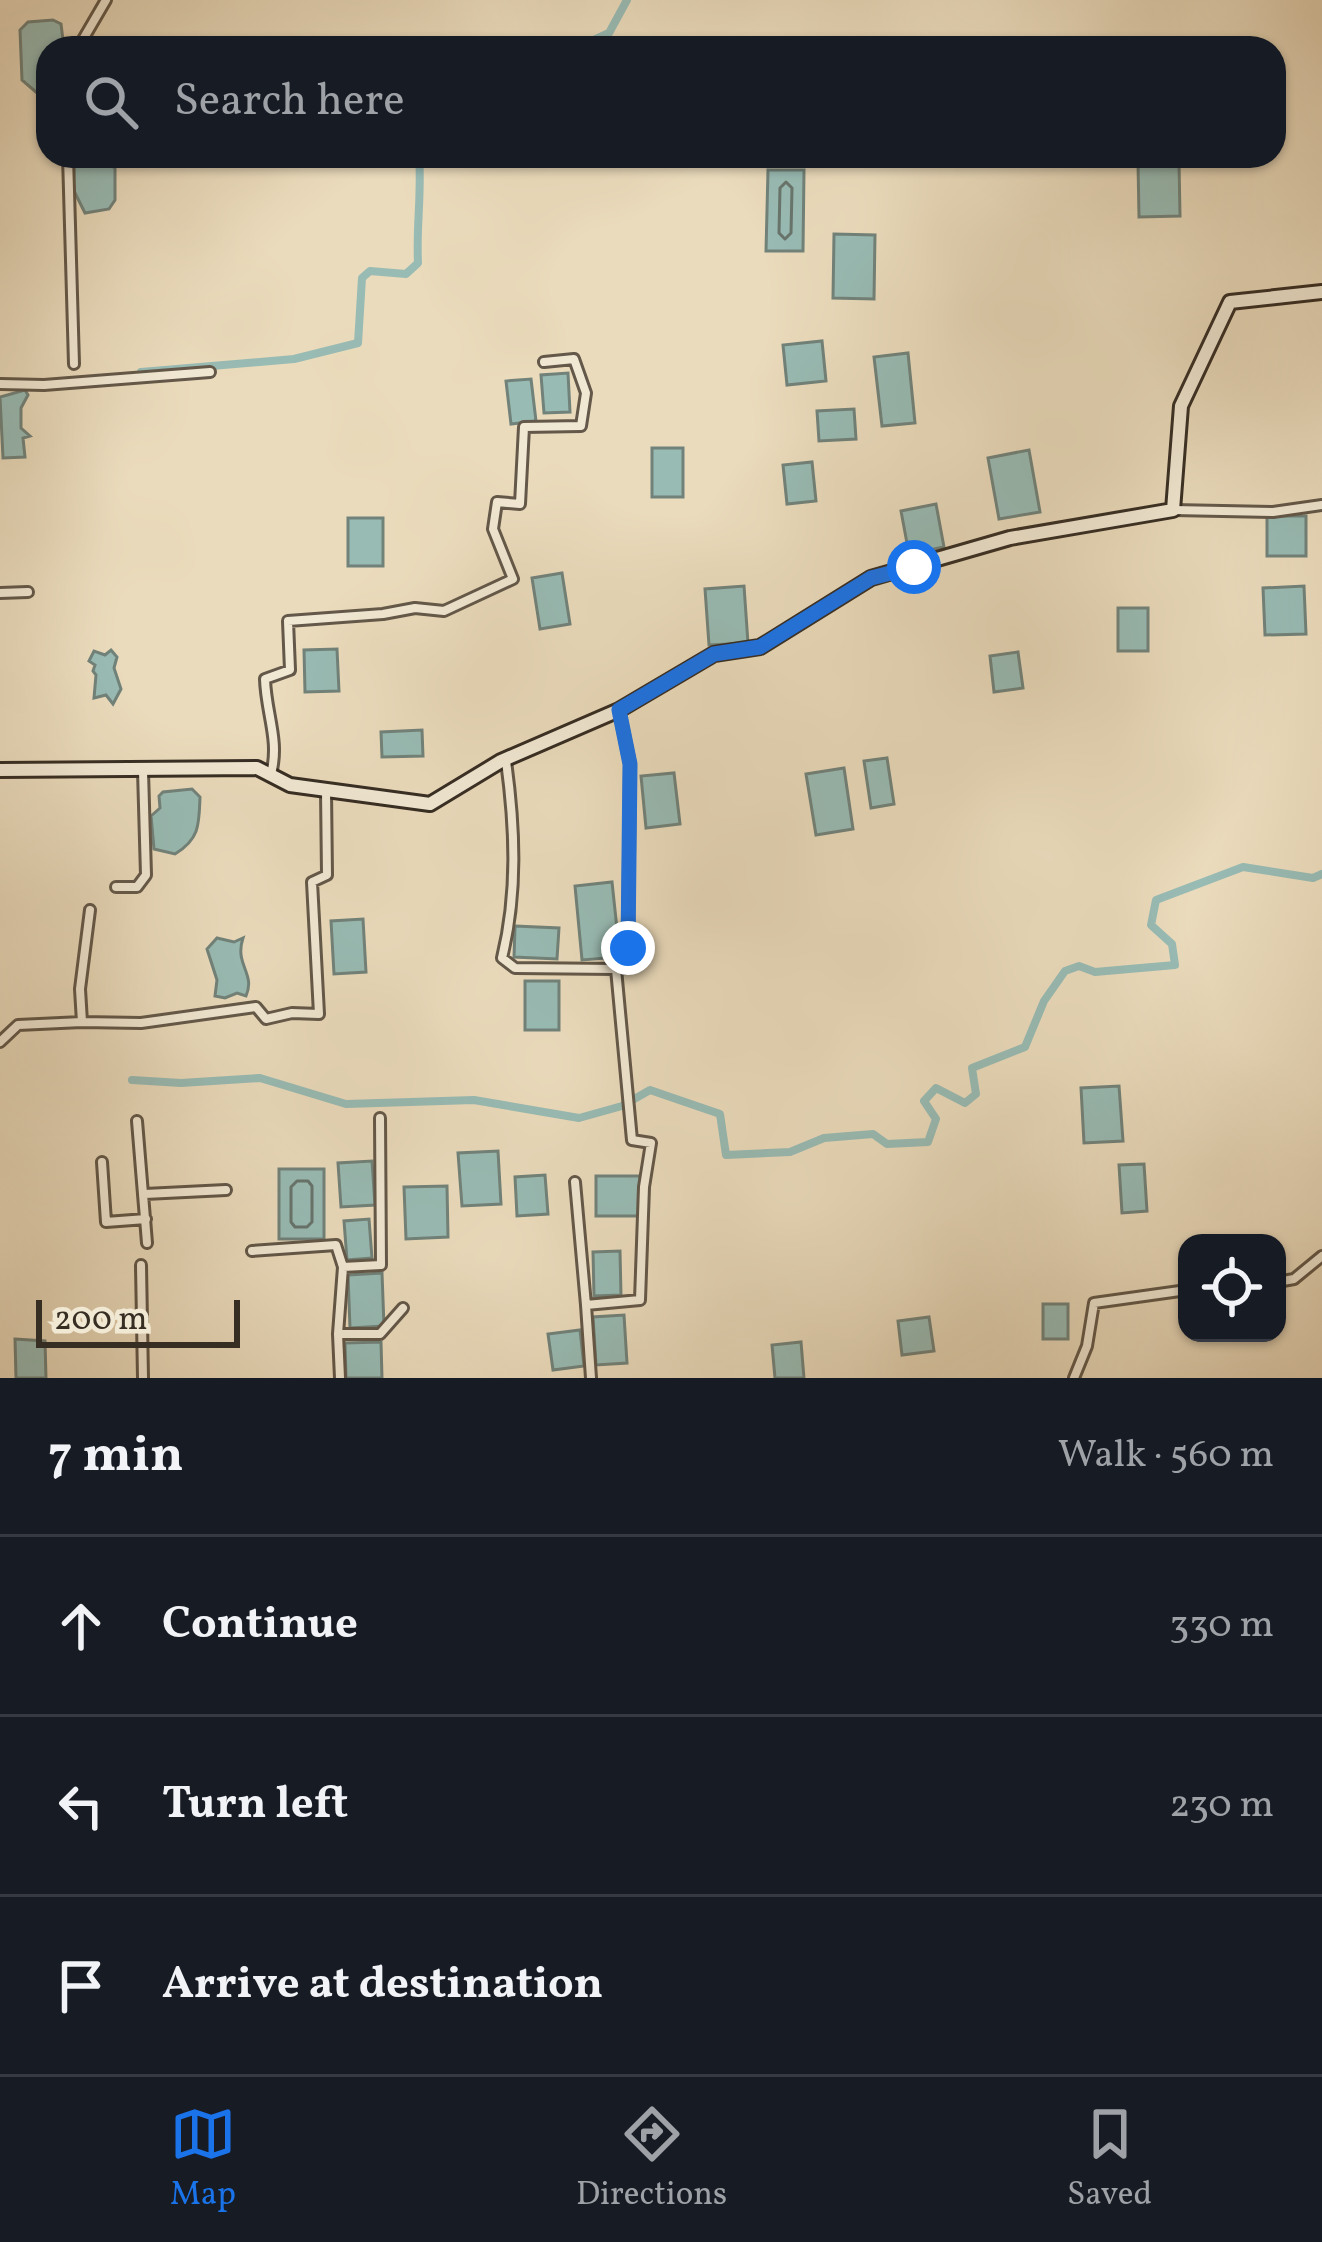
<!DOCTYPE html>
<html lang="en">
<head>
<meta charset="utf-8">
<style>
	:root { --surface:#171b24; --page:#20242c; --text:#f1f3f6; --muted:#9ea1a6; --line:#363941; --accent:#1a73e8 }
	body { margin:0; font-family:Vollkorn,serif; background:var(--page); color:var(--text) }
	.controls { position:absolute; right:36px; bottom:36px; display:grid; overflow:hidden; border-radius:24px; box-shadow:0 3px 9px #0004 }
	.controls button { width:108px; height:108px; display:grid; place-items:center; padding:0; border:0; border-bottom:3px solid var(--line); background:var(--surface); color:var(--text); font:60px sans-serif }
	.scale { position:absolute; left:36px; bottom:30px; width:204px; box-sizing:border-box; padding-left:12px; border:6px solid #362d23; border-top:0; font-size:33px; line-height:42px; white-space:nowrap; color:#362d23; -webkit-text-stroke:9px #f1e8d3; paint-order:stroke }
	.stop { position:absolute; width:36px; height:36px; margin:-27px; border:9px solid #1a73e8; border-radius:50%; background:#fff }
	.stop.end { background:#1a73e8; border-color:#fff; box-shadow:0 3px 12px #0008 }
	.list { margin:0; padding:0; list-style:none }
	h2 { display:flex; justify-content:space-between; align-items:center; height:156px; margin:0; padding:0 48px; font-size:51px }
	h2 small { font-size:39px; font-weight:400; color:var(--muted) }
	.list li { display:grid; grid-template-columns:78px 1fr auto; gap:36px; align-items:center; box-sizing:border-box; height:180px; padding:0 48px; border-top:3px solid var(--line) }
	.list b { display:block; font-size:45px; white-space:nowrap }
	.list em { font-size:39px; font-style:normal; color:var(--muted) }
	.icon { flex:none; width:66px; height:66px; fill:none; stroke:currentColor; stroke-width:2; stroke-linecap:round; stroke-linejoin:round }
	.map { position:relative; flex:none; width:1322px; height:1378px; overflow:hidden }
	.search { position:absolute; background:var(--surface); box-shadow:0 3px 9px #0004; left:36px; right:36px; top:36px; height:132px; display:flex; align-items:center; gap:30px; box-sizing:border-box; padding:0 42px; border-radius:36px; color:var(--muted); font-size:45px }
	.sheet { height:696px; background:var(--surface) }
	nav { display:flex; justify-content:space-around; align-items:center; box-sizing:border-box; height:168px; border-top:3px solid var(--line); background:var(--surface); font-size:33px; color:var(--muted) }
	nav a { display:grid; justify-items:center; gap:6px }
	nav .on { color:var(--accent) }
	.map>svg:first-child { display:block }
</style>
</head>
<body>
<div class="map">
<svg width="1322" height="1378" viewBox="0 0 1322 1378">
	<rect width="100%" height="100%" fill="#eadbbc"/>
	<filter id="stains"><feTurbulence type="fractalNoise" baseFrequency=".00167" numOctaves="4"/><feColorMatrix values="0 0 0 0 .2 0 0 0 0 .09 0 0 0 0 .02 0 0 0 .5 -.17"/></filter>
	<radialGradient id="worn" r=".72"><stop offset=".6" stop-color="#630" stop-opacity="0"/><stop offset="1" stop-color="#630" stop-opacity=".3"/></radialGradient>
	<path fill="#98bbb4" stroke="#71827a" stroke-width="3" d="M53,20L61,24L64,48H48V92L37,93L22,80L20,30L28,22Z
		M98,157L115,168V200L109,209L85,213L73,189L74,163Z
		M1179,162L1180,216L1139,217L1138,163Z
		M768,170H804L803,251H766Z
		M834,234L875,235L874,299L833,298Z
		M822,341L826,381L787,385L783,345Z
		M908,353L915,423L882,426L874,357Z
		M568,373L570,412L544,413L541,375Z
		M531,379L536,421L511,424L506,381Z
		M25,390L28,395L21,408V428L30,436L23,438L25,457L3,458L0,397Z
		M854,409L856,439L819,441L817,411Z
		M652,448H683V497H652Z
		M1029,450L1040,512L999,519L988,458Z
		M812,462L816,501L787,504L783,465Z
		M936,504L944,547L909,554L901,511Z
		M1267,516H1306V556H1267Z
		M348,518H383V566H348Z
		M562,573L570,624L540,629L532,578Z
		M744,586L748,643L709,645L705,589Z
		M1304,586L1306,634L1265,635L1263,588Z
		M1118,608H1148V651H1118Z
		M337,649L339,691L305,692L304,650Z
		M111,650L117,657L114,668L121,689L113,704L106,695L94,698L96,675L93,671L95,665L89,661L94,651L105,655Z
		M1018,652L1023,688L994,692L990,656Z
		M422,730L423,756L382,757L381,732Z
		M887,758L894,804L871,808L864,761Z
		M844,768L853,829L816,835L806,774Z
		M674,773L680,824L646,828L641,776Z
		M192,789L200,797C199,824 200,839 175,854L154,849L151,816L160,808L159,796L163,792Z
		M612,882L620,957L582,960L575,886Z
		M363,919L366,972L334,974L331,921Z
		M515,926L559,928L557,959L514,957Z
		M217,938L234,942L243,938C234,965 256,973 246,996L237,993L225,998L215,996L217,980L207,949Z
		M525,981H559V1030H525Z
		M1119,1086L1123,1141L1084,1143L1081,1088Z
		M498,1151L501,1204L462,1206L458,1153Z
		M372,1161L375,1205L341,1207L338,1163Z
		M1144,1164L1147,1211L1122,1213L1119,1165Z
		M279,1169H324V1239H279Z
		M545,1175L548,1214L517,1216L515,1177Z
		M596,1176H640V1216H596Z
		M447,1186L448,1237L406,1239L404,1187Z
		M369,1219L372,1258L347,1260L344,1221Z
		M620,1251L621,1295L594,1296L593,1252Z
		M382,1273L384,1326L350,1328L348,1275Z
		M1043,1304H1068V1339H1043Z
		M624,1315L627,1363L596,1365L593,1317Z
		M929,1317L934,1351L902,1355L898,1321Z
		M580,1330L584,1366L553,1370L548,1334Z
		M15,1339L45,1341L46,1378H16Z
		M381,1342L382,1378H346L345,1343Z
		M801,1342L804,1378H775L772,1345Z"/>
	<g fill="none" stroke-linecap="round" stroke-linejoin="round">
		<path stroke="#67746c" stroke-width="3" d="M786,182L792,188L791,233L785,239L779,233L780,188Z
			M297,1181H308L312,1186V1222L307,1227H295L291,1222V1187Z"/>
		<path stroke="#98bbb4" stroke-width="8" d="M576,48L609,33L627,0
			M141,372L294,359L358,343L362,278L370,271L406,274L418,263C416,227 422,192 419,156
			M132,1080L181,1083L260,1078L346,1104L474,1100L579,1118L622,1106L650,1090L720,1114L726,1155L790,1152L824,1138L873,1134L887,1144L928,1142L936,1119L924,1101L936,1088L965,1103L976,1094L972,1068L1025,1047L1044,1001L1065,971L1079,966L1095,972L1175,965L1172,944L1151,925L1156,900L1243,867L1313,878L1322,874"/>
		<defs>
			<path id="street" d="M78,48L106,0
				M364,48L433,44L442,48
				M506,48L569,43
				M68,156L74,364
				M0,384L44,385L210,372
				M1173,510L1273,512L1322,505
				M0,593L28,592
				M506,761C515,827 518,893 502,958L515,968L616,969
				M271,774C280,740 266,714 265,679L290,670L288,621L383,614L415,608L444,611L513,579L493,529L497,502L520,504L524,427L581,426L586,393L574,359L544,362
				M116,887H137L146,875L143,771
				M82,1022L141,1023L256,1007L266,1019L292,1013L319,1014L312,882L327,875L326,791
				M0,1042L18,1025L82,1022L80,989L90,910
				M137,1121L147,1243
				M102,1162L106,1222L146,1219
				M575,1182L586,1305
				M145,1194L226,1190
				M252,1251L336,1245L343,1267L338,1334
				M141,1265L143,1378
				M343,1267L381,1265L380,1118
				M1277,1282L1294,1279L1322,1256
				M340,1378L338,1334H380L403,1308
				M591,1378L586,1305L640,1300L644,1187L651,1143L632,1140L616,969L625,968L628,948L630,764L619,710
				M1074,1378L1087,1346L1094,1303L1187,1290"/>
			<path id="secondary" d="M0,770L257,768L290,785L430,804L501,761L619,710L714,654L760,647L871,578L1010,538L1173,510L1181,406L1230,302L1322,292"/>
		</defs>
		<use href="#street" stroke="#635849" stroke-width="14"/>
		<use href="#secondary" stroke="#362d23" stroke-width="18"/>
		<use href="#street" stroke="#f1e8d3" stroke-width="8"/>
		<use href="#secondary" stroke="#f1e8d3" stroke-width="12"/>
	</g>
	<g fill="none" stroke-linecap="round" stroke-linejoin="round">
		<path stroke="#1a73e8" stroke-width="15" d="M628,948L630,764L619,710L714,654L760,647L871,578L914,567"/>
	</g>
	<rect width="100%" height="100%" filter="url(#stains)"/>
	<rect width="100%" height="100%" fill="url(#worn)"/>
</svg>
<div class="controls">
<button><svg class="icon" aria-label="locate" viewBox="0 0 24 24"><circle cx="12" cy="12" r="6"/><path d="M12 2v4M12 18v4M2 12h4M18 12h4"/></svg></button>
</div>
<div class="scale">200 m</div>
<div class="stop" style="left:914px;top:567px"></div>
<div class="stop end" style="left:628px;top:948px"></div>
<div class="search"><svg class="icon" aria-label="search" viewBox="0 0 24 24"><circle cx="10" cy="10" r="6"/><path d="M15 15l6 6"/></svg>Search here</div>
</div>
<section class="sheet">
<h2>7 min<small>Walk · 560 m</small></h2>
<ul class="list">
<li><svg class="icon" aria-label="ahead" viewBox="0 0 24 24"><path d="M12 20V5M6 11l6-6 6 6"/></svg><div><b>Continue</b></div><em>330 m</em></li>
<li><svg class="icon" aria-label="left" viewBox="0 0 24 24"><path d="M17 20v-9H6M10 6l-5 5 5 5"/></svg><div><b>Turn left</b></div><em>230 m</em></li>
<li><svg class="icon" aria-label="arrive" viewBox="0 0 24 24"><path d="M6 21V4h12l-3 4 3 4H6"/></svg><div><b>Arrive at destination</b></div></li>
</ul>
</section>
<nav>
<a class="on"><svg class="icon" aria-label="map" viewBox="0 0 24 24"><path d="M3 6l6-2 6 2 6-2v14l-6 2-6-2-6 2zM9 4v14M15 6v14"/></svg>Map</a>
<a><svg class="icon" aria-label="directions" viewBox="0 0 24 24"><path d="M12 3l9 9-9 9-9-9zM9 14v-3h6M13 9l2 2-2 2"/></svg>Directions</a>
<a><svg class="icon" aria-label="saved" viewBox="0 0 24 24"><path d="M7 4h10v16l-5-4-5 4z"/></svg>Saved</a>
</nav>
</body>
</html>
